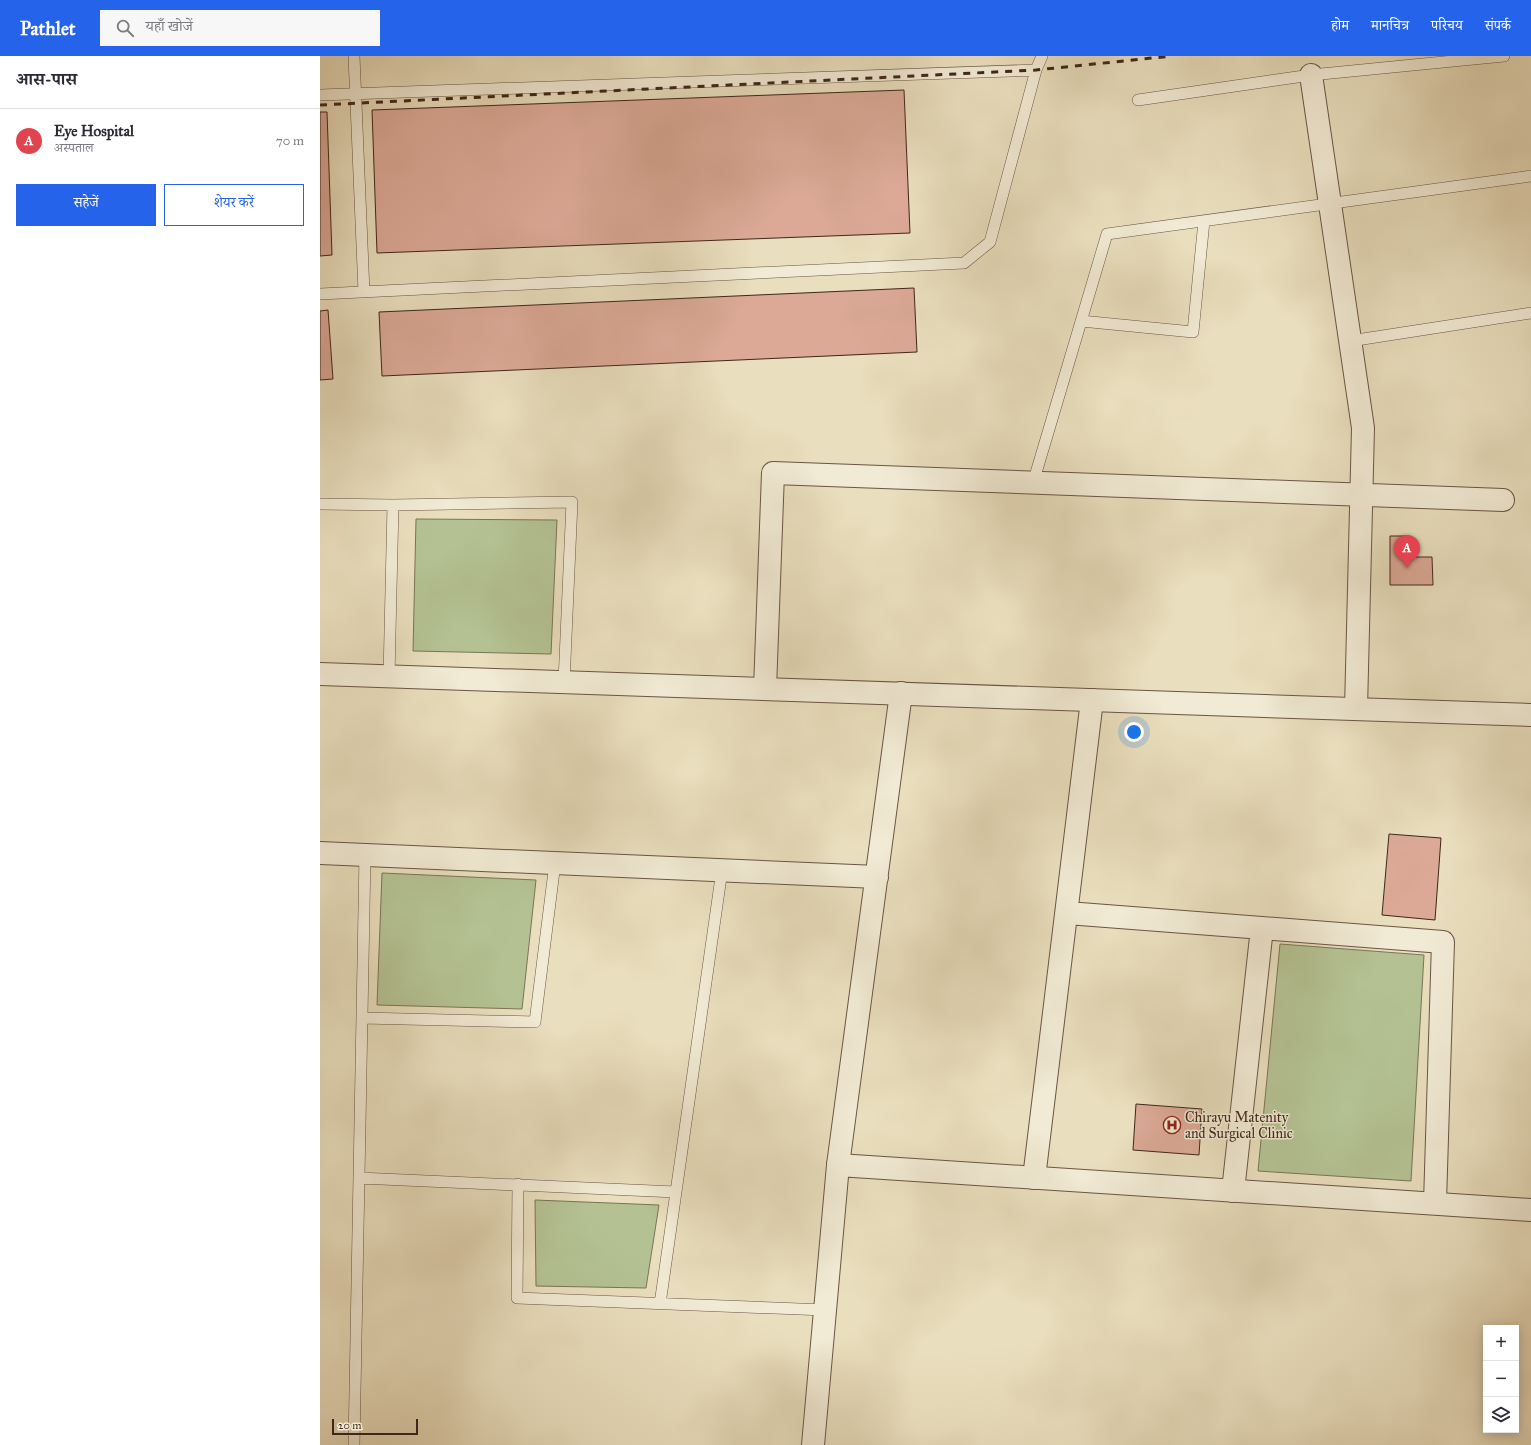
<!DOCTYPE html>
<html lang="hi">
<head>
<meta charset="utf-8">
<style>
	:root { --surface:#fff; --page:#f7f7f7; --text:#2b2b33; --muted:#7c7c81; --line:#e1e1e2; --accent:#2563eb }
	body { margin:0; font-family:"IM FELL Great Primer","Noto Serif Devanagari",serif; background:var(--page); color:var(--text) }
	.controls { position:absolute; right:12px; bottom:12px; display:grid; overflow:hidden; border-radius:0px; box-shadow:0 2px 10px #0003 }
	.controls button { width:36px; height:36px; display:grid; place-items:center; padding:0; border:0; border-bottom:1px solid var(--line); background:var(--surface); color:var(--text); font:20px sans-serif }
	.scale { position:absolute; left:12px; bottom:10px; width:86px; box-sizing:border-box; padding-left:4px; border:2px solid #3f271b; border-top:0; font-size:11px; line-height:14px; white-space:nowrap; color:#3f271b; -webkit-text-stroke:3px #f1ead4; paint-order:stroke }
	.you { position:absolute; left:814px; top:676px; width:14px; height:14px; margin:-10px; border:3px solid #fff; border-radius:50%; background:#1a73e8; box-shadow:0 0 0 6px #1a73e833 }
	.badge { display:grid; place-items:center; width:26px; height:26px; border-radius:50%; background:var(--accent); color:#fff; font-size:13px; font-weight:700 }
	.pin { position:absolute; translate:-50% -33px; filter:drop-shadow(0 1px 2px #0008) }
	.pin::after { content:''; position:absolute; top:21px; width:14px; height:12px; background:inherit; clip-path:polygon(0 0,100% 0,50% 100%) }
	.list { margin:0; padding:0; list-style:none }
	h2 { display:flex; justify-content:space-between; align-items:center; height:52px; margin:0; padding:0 16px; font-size:17px }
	h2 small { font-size:13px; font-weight:400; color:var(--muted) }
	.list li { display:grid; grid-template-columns:26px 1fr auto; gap:12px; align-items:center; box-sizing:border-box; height:64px; padding:0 16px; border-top:1px solid var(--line) }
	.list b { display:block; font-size:15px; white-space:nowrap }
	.list p { margin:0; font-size:13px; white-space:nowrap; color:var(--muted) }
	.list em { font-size:13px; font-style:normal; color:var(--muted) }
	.actions { display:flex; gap:8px; padding:12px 16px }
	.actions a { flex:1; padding:9px 0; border:1px solid var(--accent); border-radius:0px; text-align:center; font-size:14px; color:var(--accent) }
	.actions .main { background:var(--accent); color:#fff }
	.icon { flex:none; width:22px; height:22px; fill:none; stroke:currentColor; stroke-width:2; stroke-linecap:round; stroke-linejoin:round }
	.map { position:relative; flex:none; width:1211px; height:1389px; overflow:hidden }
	header { display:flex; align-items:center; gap:24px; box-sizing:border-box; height:56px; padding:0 20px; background:var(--accent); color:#fff }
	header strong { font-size:19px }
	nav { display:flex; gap:22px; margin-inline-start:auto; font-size:14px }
	.search { width:280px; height:36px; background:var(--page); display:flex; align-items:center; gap:10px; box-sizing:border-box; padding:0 14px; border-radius:0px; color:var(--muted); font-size:15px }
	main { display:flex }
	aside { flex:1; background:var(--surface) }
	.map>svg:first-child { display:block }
</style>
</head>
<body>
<header>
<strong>Pathlet</strong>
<div class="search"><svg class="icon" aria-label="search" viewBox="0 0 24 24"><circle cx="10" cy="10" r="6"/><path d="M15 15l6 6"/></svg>यहाँ खोजें</div>
<nav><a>होम</a><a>मानचित्र</a><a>परिचय</a><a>संपर्क</a></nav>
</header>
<main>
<aside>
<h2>आस-पास<small></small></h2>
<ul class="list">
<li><span class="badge" style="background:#e0444e">A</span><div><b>Eye Hospital</b><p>अस्पताल</p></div><em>70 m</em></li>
</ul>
<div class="actions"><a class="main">सहेजें</a><a>शेयर करें</a></div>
</aside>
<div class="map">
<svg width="1211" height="1389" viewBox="0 0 1211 1389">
	<rect width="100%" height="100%" fill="#e9debd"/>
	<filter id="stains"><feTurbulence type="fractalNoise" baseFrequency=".005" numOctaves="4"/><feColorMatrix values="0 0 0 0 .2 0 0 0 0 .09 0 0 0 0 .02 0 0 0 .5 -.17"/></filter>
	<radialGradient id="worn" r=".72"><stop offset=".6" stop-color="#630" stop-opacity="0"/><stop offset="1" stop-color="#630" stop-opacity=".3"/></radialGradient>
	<path fill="#b4c293" stroke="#7a7457" d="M96,463L237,464L231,598L93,595Z
		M62,817L216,824L202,953L57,949Z
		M960,888L1104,899L1091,1125L938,1115Z
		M215,1144L339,1149L326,1232L216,1230Z"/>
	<path fill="#dba996" stroke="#3f271b" d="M584,34L590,177L57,197L52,54Z
		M0,56H7L12,199L0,200Z
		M594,232L597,296L62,320L59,256Z
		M8,254L13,323L0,324V255Z
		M1070,480H1089V501H1112L1113,529H1070Z
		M1069,778L1121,782L1115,864L1062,859Z
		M816,1048L882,1053L879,1099L813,1094Z"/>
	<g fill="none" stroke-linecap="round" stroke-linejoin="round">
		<defs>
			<path id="service" d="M34,0L44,236
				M0,39L716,14
				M818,44L991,19L1184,0
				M0,238L644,207L670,186L716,14L722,0
				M761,265L873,276L884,165
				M1030,285L1211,257
				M713,427L787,178L1211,120
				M0,448L73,449
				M69,620L73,449L252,446L244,626
				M42,962L215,966L235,807
				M39,1122L356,1136
				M198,1128L197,1242L505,1254
				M340,1248L402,814
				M34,1389L45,799"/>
			<path id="minor" d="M991,19L1043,372L1036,653
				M445,633L453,417L1183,444
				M0,797L557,821
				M747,857L1123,886L1115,1147
				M518,1109L581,637
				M714,1122L772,644
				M913,1135L942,872"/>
			<path id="tertiary" d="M0,618L1211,659
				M493,1389L518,1109L1211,1154"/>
		</defs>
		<use href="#service" stroke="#6a5544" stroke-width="12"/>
		<use href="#minor" stroke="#6a5544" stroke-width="24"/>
		<use href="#tertiary" stroke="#6a5544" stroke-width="24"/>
		<use href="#service" stroke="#f1ead4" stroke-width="11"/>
		<use href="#minor" stroke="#f1ead4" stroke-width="22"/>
		<use href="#tertiary" stroke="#f1ead4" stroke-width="22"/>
		<path stroke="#3f271b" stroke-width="3" stroke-dasharray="7 7" stroke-linecap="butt" d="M0,49L716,14L852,0"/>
	</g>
	<defs>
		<symbol id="hospital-ring" viewBox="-11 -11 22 22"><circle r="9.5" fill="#f1ead4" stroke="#8f2418" stroke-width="1.5"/><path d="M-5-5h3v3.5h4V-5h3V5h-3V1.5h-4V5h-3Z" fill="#8f2418"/></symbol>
	</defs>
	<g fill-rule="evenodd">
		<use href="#hospital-ring" x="842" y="1059" width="20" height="20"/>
	</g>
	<g text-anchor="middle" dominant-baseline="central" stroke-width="3" stroke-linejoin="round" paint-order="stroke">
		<g font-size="14" fill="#3f271b" stroke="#f1ead4" text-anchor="start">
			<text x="865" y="1061">Chirayu Matenity<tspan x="865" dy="16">and Surgical Clinic</tspan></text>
		</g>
	</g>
	<rect width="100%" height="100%" filter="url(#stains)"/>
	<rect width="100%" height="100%" fill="url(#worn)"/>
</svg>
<div class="controls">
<button>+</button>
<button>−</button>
<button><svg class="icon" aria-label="layers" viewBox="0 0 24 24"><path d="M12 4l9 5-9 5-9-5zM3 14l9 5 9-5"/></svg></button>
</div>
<div class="scale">20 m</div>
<div class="you"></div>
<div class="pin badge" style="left:1087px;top:512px;background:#e0444e">A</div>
</div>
</main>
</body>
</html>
